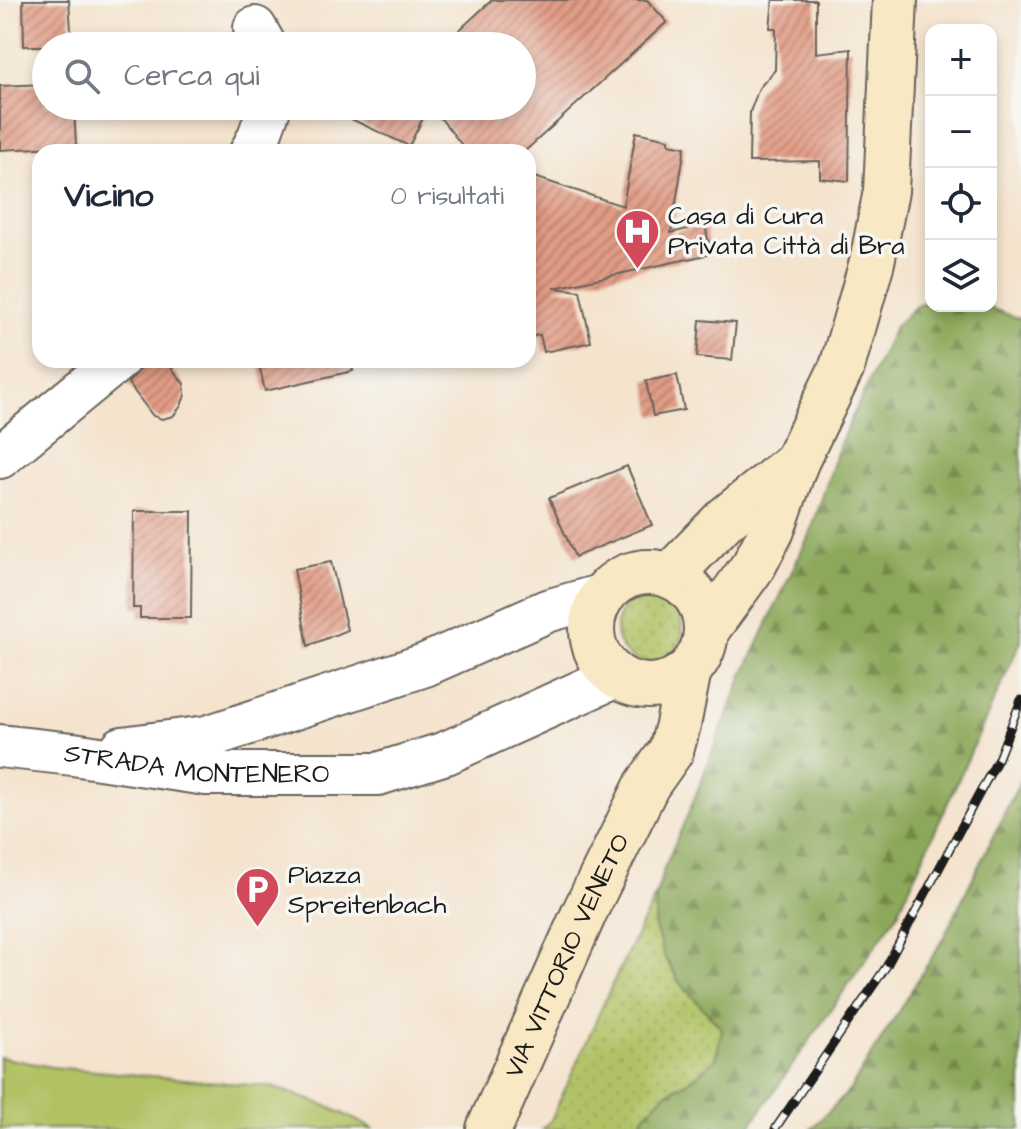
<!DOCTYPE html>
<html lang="it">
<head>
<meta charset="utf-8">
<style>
	:root { --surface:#fff; --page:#f6f6f7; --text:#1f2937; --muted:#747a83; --line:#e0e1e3 }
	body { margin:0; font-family:"Architects Daughter",sans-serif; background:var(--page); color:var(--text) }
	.controls { position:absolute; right:24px; top:24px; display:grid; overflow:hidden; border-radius:16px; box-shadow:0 4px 12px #0003 }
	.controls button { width:72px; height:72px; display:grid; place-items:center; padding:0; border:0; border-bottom:2px solid var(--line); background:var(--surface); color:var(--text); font:40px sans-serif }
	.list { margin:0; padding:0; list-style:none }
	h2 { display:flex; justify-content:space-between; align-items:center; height:104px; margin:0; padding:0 32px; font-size:34px }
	h2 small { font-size:26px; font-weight:400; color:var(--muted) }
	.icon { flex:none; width:44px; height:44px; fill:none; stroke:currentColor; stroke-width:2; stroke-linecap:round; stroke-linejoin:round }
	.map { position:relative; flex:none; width:1021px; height:1129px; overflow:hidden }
	.search { position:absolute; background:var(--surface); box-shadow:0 4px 12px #0003; left:32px; top:32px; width:504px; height:88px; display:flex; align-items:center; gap:20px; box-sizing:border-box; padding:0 28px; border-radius:44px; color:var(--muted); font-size:30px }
	.panel { position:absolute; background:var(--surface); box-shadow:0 4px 12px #0003; left:32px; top:144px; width:504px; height:224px; border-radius:24px }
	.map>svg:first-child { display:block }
</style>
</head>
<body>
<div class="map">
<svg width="1021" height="1129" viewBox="0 0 1021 1129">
	<defs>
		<pattern id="grass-dots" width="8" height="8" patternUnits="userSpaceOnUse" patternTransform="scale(2)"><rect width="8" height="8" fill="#b1c265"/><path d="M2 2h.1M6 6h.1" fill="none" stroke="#98a657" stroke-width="1.8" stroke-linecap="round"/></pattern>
		<pattern id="forest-firs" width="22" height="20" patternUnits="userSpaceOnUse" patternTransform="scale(2)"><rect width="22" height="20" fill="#8ca85a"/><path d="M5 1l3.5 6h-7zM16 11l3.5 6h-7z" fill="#72884a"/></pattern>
		<pattern id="building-hatch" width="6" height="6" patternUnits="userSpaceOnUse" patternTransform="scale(2)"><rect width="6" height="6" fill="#e19b85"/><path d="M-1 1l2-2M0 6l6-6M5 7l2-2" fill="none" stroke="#b67e6c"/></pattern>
	</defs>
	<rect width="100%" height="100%" fill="#f6f6f2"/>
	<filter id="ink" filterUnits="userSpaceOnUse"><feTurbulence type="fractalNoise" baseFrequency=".0125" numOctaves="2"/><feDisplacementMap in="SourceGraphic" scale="16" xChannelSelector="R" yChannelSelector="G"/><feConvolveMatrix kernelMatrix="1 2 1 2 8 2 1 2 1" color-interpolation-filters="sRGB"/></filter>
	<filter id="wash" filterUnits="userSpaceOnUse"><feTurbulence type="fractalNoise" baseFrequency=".006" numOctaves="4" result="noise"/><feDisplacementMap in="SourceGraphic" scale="32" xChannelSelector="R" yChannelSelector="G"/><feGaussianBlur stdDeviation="1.8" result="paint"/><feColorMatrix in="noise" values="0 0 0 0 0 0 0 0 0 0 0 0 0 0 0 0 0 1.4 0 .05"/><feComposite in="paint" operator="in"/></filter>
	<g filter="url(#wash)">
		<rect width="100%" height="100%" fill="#f4e3cd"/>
		<path fill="url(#grass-dots)" stroke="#666f40" stroke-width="2" d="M616 629a33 33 0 1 1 66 0a33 33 0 1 1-66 0Z
			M656,895L655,927L680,983L722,1029L716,1059L694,1078L665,1094L644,1116L638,1129H542L551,1120L613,983Z"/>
		<path fill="url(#forest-firs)" stroke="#54623b" stroke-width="2" d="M931,300V306H984L1021,319V641L898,913L748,1129H638L644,1116L665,1094L694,1078L716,1059L722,1029L680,983L665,958L655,927L656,895L665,866L688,814L744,673L811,531L841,441L895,326L916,306Z
			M1021,779V1129H811L849,1091L942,941Z"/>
		<path fill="#b1c265" stroke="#666f40" stroke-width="2" d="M0,1057L51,1067L273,1087L327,1106L374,1129H0Z"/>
		<g id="blocks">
			<path fill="url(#building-hatch)" d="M23,0H69L72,46H24Z
				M492,0H647L667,22L524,152H463L461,144L431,106H522V46H442Z
				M773,0H816V53L851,49L849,181L820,178V161L749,162L750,112L759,88L775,70L776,28H770Z
				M46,84V106H74L76,146L0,150V86Z
				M323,106H429L409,146Z
				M636,132L669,139V144L685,147L671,233L705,225L711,254L554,288L580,291L591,342L544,352L540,335L528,337V175L623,206Z
				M700,320L736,323L732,360L697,357Z
				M141,360H165L184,384L185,395L181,406L173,416L162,419L153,416L128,383L140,369Z
				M258,360H352L353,371L265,391Z
				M677,375L684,410L653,416L646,381Z
				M627,466L652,525L575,557L549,498Z
				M134,511H192L191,618H140V608H133Z
				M331,562L347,630L308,646L294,569Z"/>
		</g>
	</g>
	<g filter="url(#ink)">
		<use href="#blocks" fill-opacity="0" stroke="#68625a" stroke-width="2"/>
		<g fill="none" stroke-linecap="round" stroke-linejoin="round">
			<defs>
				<g id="street">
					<path d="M255,28L265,46"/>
					<path d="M251,152L258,139L270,106"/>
					<path d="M0,457L118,360"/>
					<path id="s1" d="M0,746L73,754L206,774H378L446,753L616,676"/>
					<path d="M122,748L207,737L425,665L547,611L603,595"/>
				</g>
				<g id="secondary">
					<circle cx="649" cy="629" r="57"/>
					<path d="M670,576L725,519L796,462"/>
					<path d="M706,631L754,565L772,530L796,462L842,367L872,262L886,191L895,0"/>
					<path id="s2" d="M489,1129L585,911L647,785L671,751L678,725L689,670"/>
				</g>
			</defs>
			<use href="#street" stroke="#68625a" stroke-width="46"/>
			<use href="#secondary" stroke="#68625a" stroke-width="48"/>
			<use href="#street" stroke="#fff" stroke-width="42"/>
			<use href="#secondary" stroke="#f8e8c3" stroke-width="44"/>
			<defs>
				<path id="rail" d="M775,1129L886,967L998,759L1021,700"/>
			</defs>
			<use href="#rail" stroke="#1c1c1c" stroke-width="9"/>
			<use href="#rail" stroke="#f6f6f2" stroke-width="6" stroke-dasharray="18" stroke-linecap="butt"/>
		</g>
	</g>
	<defs>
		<symbol id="hospital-pin" viewBox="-11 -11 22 30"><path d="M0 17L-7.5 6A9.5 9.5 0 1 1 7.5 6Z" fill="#d1495b" stroke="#f6f6f2"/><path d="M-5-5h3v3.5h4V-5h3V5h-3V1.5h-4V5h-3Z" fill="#fff"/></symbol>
		<symbol id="parking-pin" viewBox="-11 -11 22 30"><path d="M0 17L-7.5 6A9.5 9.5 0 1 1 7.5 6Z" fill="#d1495b" stroke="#f6f6f2"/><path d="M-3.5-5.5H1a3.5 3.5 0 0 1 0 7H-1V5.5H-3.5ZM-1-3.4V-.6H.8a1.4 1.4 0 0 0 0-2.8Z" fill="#fff"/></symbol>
	</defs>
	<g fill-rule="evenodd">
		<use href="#hospital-pin" x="612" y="206" width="51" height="69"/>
		<use href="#parking-pin" x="232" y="864" width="51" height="69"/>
	</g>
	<g text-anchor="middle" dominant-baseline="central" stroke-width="7" stroke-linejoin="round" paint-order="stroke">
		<g font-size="26" fill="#1c1c1c" stroke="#f6f6f2" text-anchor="start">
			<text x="668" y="216">Casa di Cura<tspan x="668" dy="30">Privata Città di Bra</tspan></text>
			<text x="288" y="875">Piazza<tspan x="288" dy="30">Spreitenbach</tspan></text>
		</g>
		<g font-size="26" fill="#1c1c1c" stroke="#f6f6f2">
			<text stroke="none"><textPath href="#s1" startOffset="198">STRADA MONTENERO</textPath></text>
			<text stroke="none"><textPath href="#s2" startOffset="190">VIA VITTORIO VENETO</textPath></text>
		</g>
	</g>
</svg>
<div class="controls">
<button>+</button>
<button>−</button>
<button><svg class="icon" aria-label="locate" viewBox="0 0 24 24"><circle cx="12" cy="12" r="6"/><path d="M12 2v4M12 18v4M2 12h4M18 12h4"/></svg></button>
<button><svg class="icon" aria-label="layers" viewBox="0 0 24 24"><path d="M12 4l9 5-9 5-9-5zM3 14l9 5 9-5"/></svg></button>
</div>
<div class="search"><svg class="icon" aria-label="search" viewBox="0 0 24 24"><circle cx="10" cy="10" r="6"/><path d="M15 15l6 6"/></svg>Cerca qui</div>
<section class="panel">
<h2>Vicino<small>0 risultati</small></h2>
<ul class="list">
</ul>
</section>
</div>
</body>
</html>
